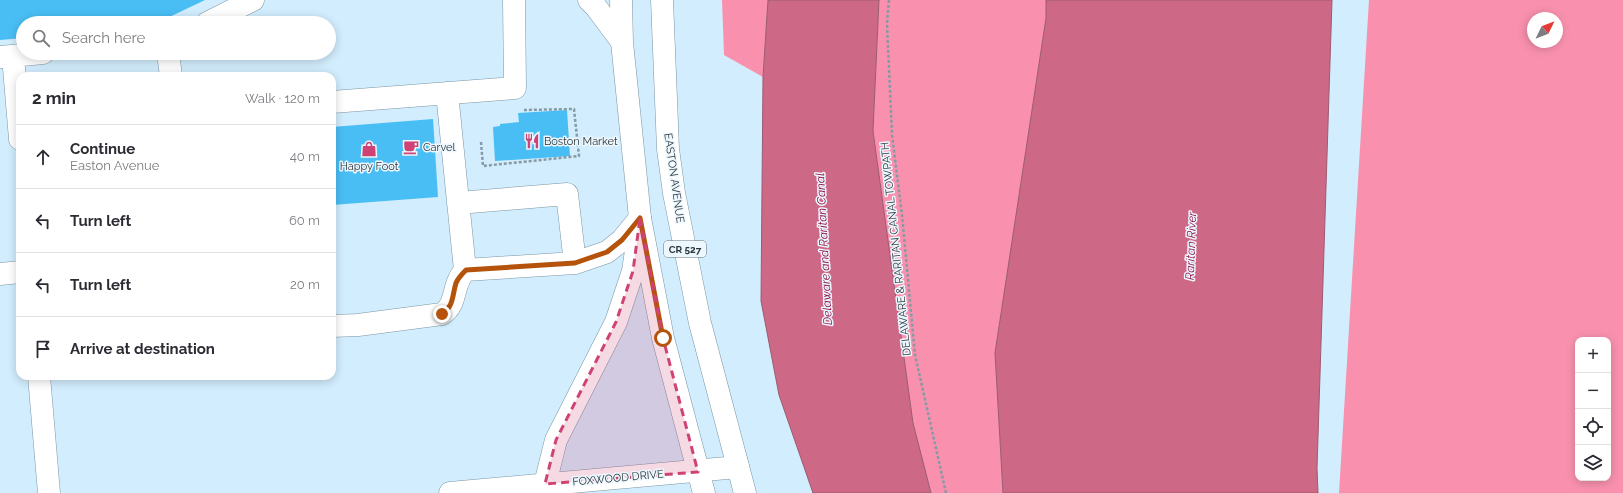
<!DOCTYPE html>
<html lang="en">
<head>
<meta charset="utf-8">
<style>
	:root { --surface:#fff; --page:#f7f7f7; --text:#2b2b33; --muted:#7c7c81; --line:#e1e1e2 }
	body { margin:0; font-family:Raleway,sans-serif; background:var(--page); color:var(--text) }
	.controls { position:absolute; right:12px; bottom:12px; display:grid; overflow:hidden; border-radius:8px; box-shadow:0 2px 10px #0003 }
	.controls button { width:36px; height:36px; display:grid; place-items:center; padding:0; border:0; border-bottom:1px solid var(--line); background:var(--surface); color:var(--text); font:20px sans-serif }
	.compass { position:absolute; left:1527px; top:12px; width:36px; height:36px; border-radius:50%; background:var(--surface); box-shadow:0 2px 10px #0003; rotate:47deg }
	.stop { position:absolute; width:12px; height:12px; margin:-9px; border:3px solid #b45309; border-radius:50%; background:#fff }
	.stop.end { background:#b45309; border-color:#fff; box-shadow:0 1px 4px #0008 }
	.list { margin:0; padding:0; list-style:none }
	h2 { display:flex; justify-content:space-between; align-items:center; height:52px; margin:0; padding:0 16px; font-size:17px }
	h2 small { font-size:13px; font-weight:400; color:var(--muted) }
	.list li { display:grid; grid-template-columns:26px 1fr auto; gap:12px; align-items:center; box-sizing:border-box; height:64px; padding:0 16px; border-top:1px solid var(--line) }
	.list b { display:block; font-size:15px; white-space:nowrap }
	.list p { margin:0; font-size:13px; white-space:nowrap; color:var(--muted) }
	.list em { font-size:13px; font-style:normal; color:var(--muted) }
	.icon { flex:none; width:22px; height:22px; fill:none; stroke:currentColor; stroke-width:2; stroke-linecap:round; stroke-linejoin:round }
	.map { position:relative; flex:none; width:1623px; height:493px; overflow:hidden }
	.search { position:absolute; background:var(--surface); box-shadow:0 2px 10px #0003; left:16px; top:16px; width:320px; height:44px; display:flex; align-items:center; gap:10px; box-sizing:border-box; padding:0 14px; border-radius:22px; color:var(--muted); font-size:15px }
	.panel { position:absolute; background:var(--surface); box-shadow:0 2px 10px #0003; left:16px; top:72px; width:320px; height:308px; border-radius:12px }
	.map>svg:first-child { display:block }
</style>
</head>
<body>
<div class="map">
<svg width="1623" height="493" viewBox="0 0 1623 493">
	<rect width="100%" height="100%" fill="#d2edfd"/>
	<path fill="#f991ae" fill-rule="evenodd" d="M722,0H768L763,77L724,55Z
		M879,0H1046V18L995,353L1003,493H931L913,423L873,131Z
		M1369,0H1623V493H1339ZM1533,18H1557V42H1533ZM1578,340H1608V478H1578Z"/>
	<path fill="#cd6986" stroke="#9c5a70" d="M768,0H879L873,131L913,423L931,493H813L779,395L761,301L763,77Z
		M1046,0H1332L1317,468L1318,493H1003L995,353L1046,18Z"/>
	<path fill="#49bef4" d="M0,0H205L161,21L162,23H23V38L0,40Z
		M567,110L570,156L495,161L493,127L500,126V124L519,122L518,113Z
		M433,119L438,197L332,205V127Z"/>
	<g fill="none" stroke-linecap="round" stroke-linejoin="round">
		<defs>
			<path id="minor" d="M207,23L253,0
				M168,53L171,76
				M13,56L20,139
				M0,57L43,53
				M447,93L465,270
				M332,102L515,88L514,0
				M458,203L567,194L575,263
				M0,274L20,272
				M332,326L358,325L442,314C458,304 451,286 465,270L575,263L607,252L622,240L640,218
				M39,376L49,493
				M450,493L738,467"/>
			<path id="major" d="M589,0L596,7L622,42
				M621,0L622,42L640,218L663,338L704,493
				M662,0L668,149L674,193L700,323L745,493
				M545,484L556,440L616,322L633,271L638,237"/>
		</defs>
		<use href="#minor" stroke="#7c95a4" stroke-width="23"/>
		<use href="#major" stroke="#7c95a4" stroke-width="23"/>
		<path stroke="#869aa5" stroke-width="2.5" stroke-dasharray="3 2" stroke-linecap="butt" d="M889,0L887,23L892,135L902,215L915,355L946,493
			M481,142L483,166L579,156L574,109L524,110"/>
		<use href="#minor" stroke="#fff" stroke-width="22"/>
		<use href="#major" stroke="#fff" stroke-width="22"/>
	</g>
	<g fill="none" stroke-linecap="round" stroke-linejoin="round">
		<path stroke="#b45309" stroke-width="5" d="M442,314C454,306 452,296 456,283C458,278 462,274 466,270L575,263L607,252L622,240L640,218L663,338"/>
	</g>
	<path fill="#cf4374" fill-opacity="0.2" stroke="#cf4374" stroke-width="3" stroke-dasharray="8 5" stroke-linejoin="round" d="M640,218L663,338L698,472L545,484L556,440L616,322L633,271Z"/>
	<defs>
		<symbol id="restaurant-bare" viewBox="-9 -9 18 18"><path d="M-5-6h1v4h1v-4h1v4h1v-4h1v5L-1.5 .5V6h-2V.5L-5-1ZM5-6V6H3V1.5H1.5Q1.5-4 5-6Z" fill="#cf4374" stroke="#edf7fe" stroke-width="2.5" paint-order="stroke"/></symbol>
		<symbol id="cafe-bare" viewBox="-9 -9 18 18"><path d="M-5.5-4.5H6V0H3Q3 3.5 0 3.5H-2.5Q-5.5 3.5-5.5 0ZM3-3.2v2h1.7v-2ZM-6 4.5H4V6H-6Z" fill="#cf4374" stroke="#edf7fe" stroke-width="2.5" paint-order="stroke"/></symbol>
		<symbol id="shop-bare" viewBox="-9 -9 18 18"><path d="M-5-2.5h2.3a2.7 3.5 0 0 1 5.4 0H5L5.5 6h-11ZM-1.5-2.5h3a1.5 2.3 0 0 0-3 0Z" fill="#cf4374" stroke="#edf7fe" stroke-width="2.5" paint-order="stroke"/></symbol>
	</defs>
	<g fill-rule="evenodd">
		<use href="#restaurant-bare" x="521" y="130" width="22" height="22"/>
		<use href="#cafe-bare" x="400" y="136" width="22" height="22"/>
		<use href="#shop-bare" x="358" y="138" width="22" height="22"/>
	</g>
	<g text-anchor="middle" dominant-baseline="central" stroke-width="3" stroke-linejoin="round" paint-order="stroke">
		<rect fill="#edf7fe" stroke="#657076" stroke-width="1" x="664" y="241" width="42" height="16" rx="3"/>
		<g font-size="10" font-weight="bold" fill="#2b363b">
			<text x="685" y="249">CR 527</text>
		</g>
		<g font-size="11" fill="#2b363b" stroke="#edf7fe" text-anchor="start">
			<text x="544" y="141">Boston Market</text>
			<text x="423" y="147">Carvel</text>
			<text x="369" y="166" text-anchor="middle">Happy Foot</text>
		</g>
		<g font-size="11" fill="#2b363b" stroke="#edf7fe">
			<text transform="translate(674 178) rotate(82)">EASTON AVENUE</text>
			<text transform="translate(896 249) rotate(-96)">DELAWARE &amp; RARITAN CANAL TOWPATH</text>
			<text transform="translate(618 478) rotate(-5)">FOXWOOD DRIVE</text>
		</g>
		<g font-size="12" font-style="italic" fill="#8e1346" stroke="#edf7fe">
			<text transform="translate(1191 246) rotate(-88)">Raritan River</text>
			<text transform="translate(824 249) rotate(-93)">Delaware and Raritan Canal</text>
		</g>
	</g>
</svg>
<div class="controls">
<button>+</button>
<button>−</button>
<button><svg class="icon" aria-label="locate" viewBox="0 0 24 24"><circle cx="12" cy="12" r="6"/><path d="M12 2v4M12 18v4M2 12h4M18 12h4"/></svg></button>
<button><svg class="icon" aria-label="layers" viewBox="0 0 24 24"><path d="M12 4l9 5-9 5-9-5zM3 14l9 5 9-5"/></svg></button>
</div>
<svg class="compass" viewBox="-18 -18 36 36"><path d="M0-13l5 13h-10z" fill="#e53935"/><path d="M0 13l5-13h-10z" fill="#7c7c81"/></svg>
<div class="stop" style="left:663px;top:338px"></div>
<div class="stop end" style="left:442px;top:314px"></div>
<div class="search"><svg class="icon" aria-label="search" viewBox="0 0 24 24"><circle cx="10" cy="10" r="6"/><path d="M15 15l6 6"/></svg>Search here</div>
<section class="panel">
<h2>2 min<small>Walk · 120 m</small></h2>
<ul class="list">
<li><svg class="icon" aria-label="ahead" viewBox="0 0 24 24"><path d="M12 20V5M6 11l6-6 6 6"/></svg><div><b>Continue</b><p>Easton Avenue</p></div><em>40 m</em></li>
<li><svg class="icon" aria-label="left" viewBox="0 0 24 24"><path d="M17 20v-9H6M10 6l-5 5 5 5"/></svg><div><b>Turn left</b></div><em>60 m</em></li>
<li><svg class="icon" aria-label="left" viewBox="0 0 24 24"><path d="M17 20v-9H6M10 6l-5 5 5 5"/></svg><div><b>Turn left</b></div><em>20 m</em></li>
<li><svg class="icon" aria-label="arrive" viewBox="0 0 24 24"><path d="M6 21V4h12l-3 4 3 4H6"/></svg><div><b>Arrive at destination</b></div></li>
</ul>
</section>
</div>
</body>
</html>
